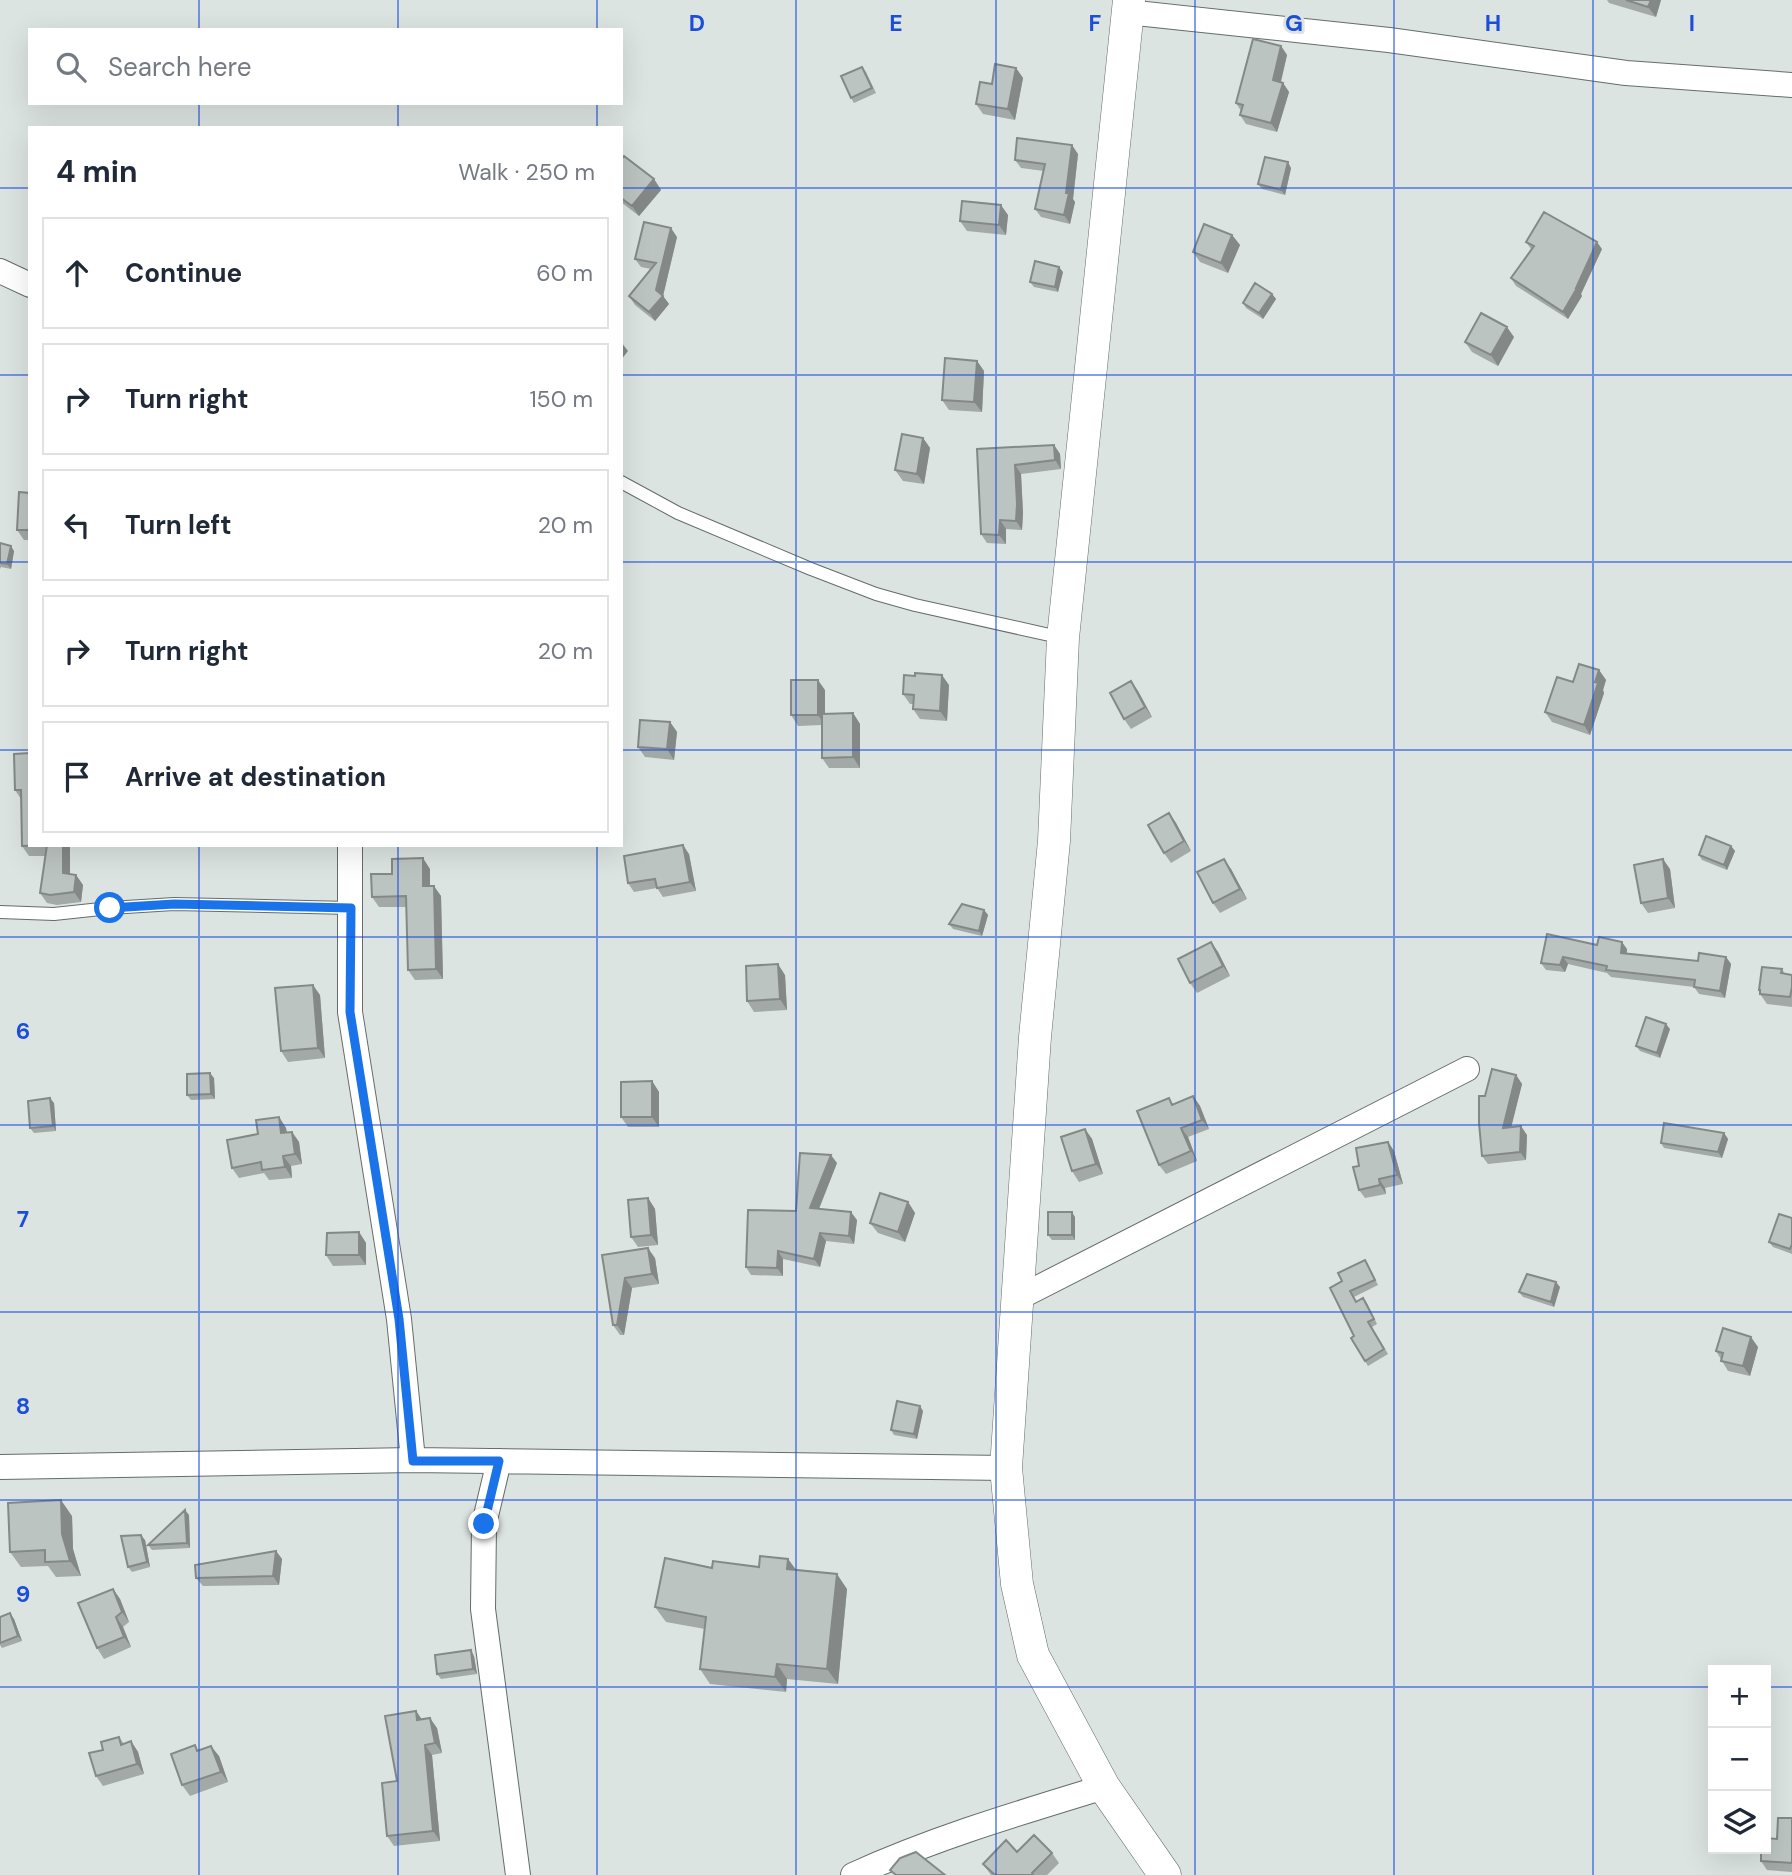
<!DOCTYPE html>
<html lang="en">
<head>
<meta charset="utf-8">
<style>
	:root { --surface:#fff; --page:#f2f2f3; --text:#1f2937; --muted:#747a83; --line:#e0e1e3 }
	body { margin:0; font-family:"DM Sans",sans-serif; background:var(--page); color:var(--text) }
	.controls { position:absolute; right:21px; bottom:21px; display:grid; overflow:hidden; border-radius:0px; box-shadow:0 7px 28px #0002 }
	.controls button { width:63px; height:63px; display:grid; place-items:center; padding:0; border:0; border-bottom:2px solid var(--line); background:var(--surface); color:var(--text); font:35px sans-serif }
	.stop { position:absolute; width:21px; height:21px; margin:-16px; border:5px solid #1a73e8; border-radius:50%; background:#fff }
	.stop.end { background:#1a73e8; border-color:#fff; box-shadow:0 2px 7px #0008 }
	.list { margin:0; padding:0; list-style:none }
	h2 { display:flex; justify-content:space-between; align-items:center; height:91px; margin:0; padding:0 28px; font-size:30px }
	h2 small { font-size:23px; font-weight:400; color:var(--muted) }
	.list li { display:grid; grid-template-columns:46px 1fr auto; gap:21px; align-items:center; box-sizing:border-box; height:112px; margin:0 14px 14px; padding:0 14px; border:2px solid var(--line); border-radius:0px }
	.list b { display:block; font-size:26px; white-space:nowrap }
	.list em { font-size:23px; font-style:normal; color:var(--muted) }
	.icon { flex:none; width:38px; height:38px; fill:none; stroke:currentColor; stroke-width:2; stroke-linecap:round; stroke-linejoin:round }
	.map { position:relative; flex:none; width:1792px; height:1875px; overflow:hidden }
	.search { position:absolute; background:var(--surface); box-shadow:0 7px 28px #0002; left:28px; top:28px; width:595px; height:77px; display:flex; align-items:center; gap:18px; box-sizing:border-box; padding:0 24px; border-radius:0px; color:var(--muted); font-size:26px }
	.panel { position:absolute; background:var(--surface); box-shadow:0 7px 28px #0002; left:28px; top:126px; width:595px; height:721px; border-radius:0px }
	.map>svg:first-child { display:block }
</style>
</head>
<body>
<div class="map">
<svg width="1792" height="1875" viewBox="0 0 1792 1875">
	<rect width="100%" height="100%" fill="#dce4e2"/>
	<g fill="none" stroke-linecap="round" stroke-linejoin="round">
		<defs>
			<path id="service" d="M621,482L678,513L811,569L876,594L915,605L1063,638
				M0,912L54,914L110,908L174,904L350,908"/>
			<path id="minor" d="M1127,12L1389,40L1626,73L1792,85
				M0,271L30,285
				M350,845V1012L399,1319L413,1460
				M1018,1298L1467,1069
				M499,1461L484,1524L483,1609L518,1875
				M0,1467L413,1460L1006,1468
				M853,1875C934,1838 1019,1813 1104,1787"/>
			<path id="tertiary" d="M1129,0L1063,638L1054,841L1035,1037L1006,1468L1017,1584L1033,1655L1104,1787L1165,1875"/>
		</defs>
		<use href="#service" stroke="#656c6a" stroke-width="14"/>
		<use href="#minor" stroke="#656c6a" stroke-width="26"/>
		<use href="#tertiary" stroke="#656c6a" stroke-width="33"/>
		<use href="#service" stroke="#fff" stroke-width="12"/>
		<use href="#minor" stroke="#fff" stroke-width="24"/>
		<use href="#tertiary" stroke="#fff" stroke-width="32"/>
	</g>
	<path fill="#a2a9a7" d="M1607,0H1661L1656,17L1609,3Z
		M1281,46L1287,55L1281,82L1283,83L1289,92L1277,132L1246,124L1240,115L1241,111L1236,103Z
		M862,67L866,72L876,93L854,103L851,98Z
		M1016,68L1023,78L1015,120L983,114L976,104L992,84Z
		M1078,154L1073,199L1075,202L1070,224L1041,217L1035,209L1044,171L1021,168L1015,160Z
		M621,159L654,179L661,190L639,216L621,202Z
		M1291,168L1285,195L1262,189L1258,184Z
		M1008,215L1006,235L967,231L960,221Z
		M1232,235L1240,245L1228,273L1200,262L1193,252Z
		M677,237L663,296L669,304L655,321L635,305L629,296L651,269L641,267L635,259Z
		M1526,242L1602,249L1581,294L1582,296L1568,319L1516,286L1511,278L1531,249Z
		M1063,272L1058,292L1034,287L1030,282Z
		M1272,294L1276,299L1263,319L1246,308L1243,303Z
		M1514,337L1498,366L1472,352L1465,342Z
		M977,361L984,371L982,412L949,410L942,400Z
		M923,438L930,448L924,484L903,481L895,470Z
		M1054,445L1060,454L1061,469L1021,474L1023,513L1022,530L1006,529V544L987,543L981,534L977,449Z
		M30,493V540H24L17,530Z
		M0,543L14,551L11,569L1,567L0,569Z
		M1599,670L1606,680L1603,690L1604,693L1590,735L1552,722L1545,712L1573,682Z
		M1131,681L1138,691L1152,717L1131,729L1124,719Z
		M949,685L947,721L920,719L913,709V704H910L903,694Z
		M825,690V714L853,713L860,724V768H829L822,758V725L798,726L791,715Z
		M670,722L677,732L674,760L645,757L638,747Z
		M30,753V845H70V874L76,875L83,885L81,902L57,905L47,903L40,893L46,856H29L22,846L21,799L15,790Z
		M1169,813L1176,823L1191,851L1171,863L1164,853Z
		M1731,846L1735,851L1727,870L1702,860L1699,855Z
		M689,854L696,891L663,897L657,888L634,892L628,883Z
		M430,869V886L441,896L443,979L415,980L408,970L406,907H379L372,897L392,874Z
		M1231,869L1247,899L1220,913L1213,903Z
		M1670,869L1675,908L1648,913L1641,903Z
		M984,910L988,915L982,936L953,929L949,924Z
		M1211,942L1218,952L1230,976L1197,993L1190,983Z
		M1597,945L1627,949V953L1698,961L1726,957L1731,964L1725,998L1699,994L1694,987L1611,977L1607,973L1568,964L1565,972L1546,970L1541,963Z
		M1782,969L1785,974L1792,975V1007L1767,1004L1760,994L1759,990Z
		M785,975L787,1010L754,1012L747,1001Z
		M320,995L325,1058L288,1062L281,1051Z
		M1670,1029L1660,1058L1640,1051L1636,1046Z
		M1516,1075L1522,1084L1511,1127L1527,1135L1526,1160L1488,1164L1482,1156L1485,1096Z
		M214,1078L215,1099L191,1100L187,1095Z
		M652,1081L659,1092V1127H628L621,1117Z
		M1193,1096L1200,1106L1209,1129L1188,1137L1197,1161L1166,1174L1159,1165L1174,1105Z
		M54,1103L56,1131L34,1133L30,1128Z
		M279,1117L286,1128L287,1132H292L299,1142L302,1164L291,1166L292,1178L269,1180L264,1173L239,1178L232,1168L258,1134Z
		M1085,1129L1092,1139L1103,1174L1079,1182L1072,1171Z
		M1724,1133L1728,1139L1722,1158L1664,1148L1661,1143Z
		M1388,1142L1394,1151L1403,1184L1385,1188L1386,1194L1365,1198L1359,1190V1166Z
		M837,1163L819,1209L857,1220L854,1244L826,1241L820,1267L783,1259V1276L751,1275L746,1267Z
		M648,1198L655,1209L658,1245L638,1247L631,1237Z
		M908,1202L915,1213L905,1242L878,1233L870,1223Z
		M1075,1217V1240H1052L1048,1235Z
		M1792,1218V1254L1773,1247L1769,1242Z
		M359,1232L366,1243V1265L333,1266L326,1255Z
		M602,1255L655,1258L659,1284L632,1288L624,1335H620L613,1325Z
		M1368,1265L1378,1285L1354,1297L1357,1302L1363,1298L1367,1303L1377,1324L1372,1327L1388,1354L1368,1366L1365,1361L1354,1336L1330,1288Z
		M1560,1287L1554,1307L1523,1297L1519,1292Z
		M1758,1347L1750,1376L1728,1371L1716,1351Z
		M923,1411L917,1439L894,1435L891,1430Z
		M189,1515L190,1548L152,1550L148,1545Z
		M72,1516L73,1549L81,1576L56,1577L48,1566L21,1567L10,1552Z
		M145,1540L150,1567L132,1572L128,1567Z
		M276,1551L282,1559L279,1585L203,1586L196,1578Z
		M788,1559L796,1570L847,1589L838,1684L787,1679L786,1692L710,1684L700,1669L705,1629L666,1622L655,1607L712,1568L759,1567Z
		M113,1589L120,1599L129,1622L123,1627L131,1647L104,1659L97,1648Z
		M0,1617L14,1619L22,1641L2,1648L0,1645Z
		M474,1656L477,1674L441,1679L437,1674Z
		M416,1711L422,1720L437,1728L442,1753L432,1755L440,1841L394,1846L387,1836L397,1781Z
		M119,1737L124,1744L131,1741L138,1752L144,1774L103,1786L96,1776L103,1750Z
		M195,1745L198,1751L219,1756L228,1782L190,1796L182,1785Z
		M1792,1818V1872L1767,1870L1761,1861Z
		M1017,1852L1052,1853L1059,1863L1047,1875H991L983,1864Z"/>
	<path fill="#848988" d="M1651,0H1661L1656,17L1648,7Z
		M1281,46L1287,55L1279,89L1273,80Z
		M1016,68L1023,78L1015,120L1008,109Z
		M1283,83L1289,92L1277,132L1271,123Z
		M1072,145L1078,154L1073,199L1075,202L1070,224L1064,215Z
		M1288,162L1291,168L1285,195L1281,190Z
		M654,179L661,190L639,216L632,206Z
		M1001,205L1008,215L1006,235L999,225Z
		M671,228L677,237L663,296L669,304L655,321L649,312L656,290Z
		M1232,235L1240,245L1228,273L1221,263Z
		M1597,242L1602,249L1581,294L1582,296L1568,319L1563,312L1576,288Z
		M1059,267L1063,272L1058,292L1055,287Z
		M1272,294L1276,299L1263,319L1259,313Z
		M1507,327L1514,337L1498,366L1491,355Z
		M621,342L628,351L621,360Z
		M977,361L984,371L982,412L974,402Z
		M923,438L930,448L924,484L917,474Z
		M1054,445L1060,454L1061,469L1055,460Z
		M1015,465L1021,474L1023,513L1022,530L1016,521Z
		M1000,520L1006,529V544L999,535Z
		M11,546L14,551L11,569L7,564Z
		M1599,670L1606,680L1603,690L1604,693L1590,735L1584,725Z
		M942,675L949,685L947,721L940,711Z
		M818,680L825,690V725L818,715Z
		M1131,681L1138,691L1152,717L1145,707Z
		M853,713L860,724V768L853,757Z
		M670,722L677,732L674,760L667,749Z
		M1169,813L1176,823L1191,851L1184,841Z
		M63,845H70V883L63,873Z
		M683,845L689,854L696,891L690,882Z
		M1731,846L1735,851L1727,870L1724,865Z
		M423,858L430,869V896L423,886Z
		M1224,859L1231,869L1247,899L1240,889Z
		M1663,859L1670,869L1675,908L1668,898Z
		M76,875L83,885L81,902L74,892Z
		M434,886L441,896L443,979L436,969Z
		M984,910L988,915L982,936L979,931Z
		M1211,942L1218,952L1230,976L1223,966Z
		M1622,942L1627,949L1626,960L1621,953Z
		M1563,957L1568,964L1565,972L1560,965Z
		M1726,957L1731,964L1725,998L1720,991Z
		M778,964L785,975L787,1010L780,999Z
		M313,985L320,995L325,1058L318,1048Z
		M1666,1024L1670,1029L1660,1058L1657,1053Z
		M210,1073L214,1078L215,1099L211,1094Z
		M1516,1075L1522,1084L1509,1136L1503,1128Z
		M652,1081L659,1092V1127L652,1117Z
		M1193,1096L1200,1106L1209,1129L1202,1120Z
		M50,1098L54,1103L56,1131L53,1126Z
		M279,1117L286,1128L288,1143L281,1133Z
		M1521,1126L1527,1135L1526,1160L1520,1152Z
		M1181,1128L1188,1137L1197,1161L1191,1151Z
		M1085,1129L1092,1139L1103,1174L1096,1164Z
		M292,1132L299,1142L302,1164L295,1154Z
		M1724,1133L1728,1139L1722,1158L1718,1152Z
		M1388,1142L1394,1151L1403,1184L1397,1175Z
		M831,1155L837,1163L816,1216L810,1208Z
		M283,1156L291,1166L292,1178L285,1167Z
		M1379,1179L1385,1188L1386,1194L1380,1185Z
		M648,1198L655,1209L658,1245L651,1235Z
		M908,1202L915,1213L905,1242L898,1232Z
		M851,1212L857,1220L854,1244L849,1236Z
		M1072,1212L1075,1217V1240L1072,1235Z
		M359,1232L366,1243V1265L359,1255Z
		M820,1233L826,1241L820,1267L814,1259Z
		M648,1248L655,1258L659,1284L652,1274Z
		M778,1251L783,1259V1276L777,1268Z
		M625,1278L632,1288L624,1335L617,1325Z
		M1556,1282L1560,1287L1554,1307L1551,1302Z
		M1751,1337L1758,1347L1750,1376L1743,1366Z
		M920,1406L923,1411L917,1439L914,1434Z
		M61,1500L72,1516L73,1549L81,1576L70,1561L62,1534Z
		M185,1510L189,1515L190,1548L187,1543Z
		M141,1535L145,1540L150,1567L147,1562Z
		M276,1551L282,1559L279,1585L273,1576Z
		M788,1559L799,1574L787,1569Z
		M837,1574L847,1589L838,1684L827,1669Z
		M113,1589L120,1599L129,1622L122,1612Z
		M10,1613L14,1619L22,1641L18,1636Z
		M116,1617L123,1627L131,1647L124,1637Z
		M471,1650L474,1656L477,1674L473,1669Z
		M777,1664L787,1679L786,1692L775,1677Z
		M416,1711L423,1721L417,1720Z
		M430,1718L437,1728L442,1753L435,1743Z
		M131,1741L138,1752L144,1774L137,1764Z
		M425,1745L432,1755L440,1841L433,1831Z
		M211,1746L219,1756L228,1782L221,1772Z"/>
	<path fill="#bcc4c2" stroke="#848988" stroke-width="2" d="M1626,0H1651L1648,7Z
		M1253,39L1281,46L1273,80L1283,83L1271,123L1240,115L1243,105L1236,103Z
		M995,64L1016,68L1008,109L976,104L980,82L992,84Z
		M862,67L872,88L851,98L841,76Z
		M1017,138L1072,145L1066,193H1069L1064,215L1035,209L1045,164L1015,160Z
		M624,156L654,179L632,206L621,198V159Z
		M1265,157L1288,162L1281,190L1258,184Z
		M962,201L1001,205L999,225L960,221Z
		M1544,212L1597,242L1576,288H1577L1563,312L1511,278L1534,246L1526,242Z
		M644,222L671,228L656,290L663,296L649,312L629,296L656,263L635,259Z
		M1204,224L1232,235L1221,263L1193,252Z
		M1035,261L1059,267L1055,287L1030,282Z
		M1255,283L1272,294L1259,313L1243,303Z
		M1481,313L1507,327L1491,355L1465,342Z
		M945,358L977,361L974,402L942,400Z
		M902,434L923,438L917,474L895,470Z
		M1054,445L1055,460L1015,465L1017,504L1016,521L1000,520L999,535L981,534L977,449Z
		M19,492L30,493V530H17Z
		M0,543L11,546L7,564L0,563Z
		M1579,664L1599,670L1595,682L1598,683L1584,725L1545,712L1557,677L1573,682Z
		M915,673L942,675L940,711L913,709L914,695L903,694L904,675L915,676Z
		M791,680H818V715H791Z
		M1131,681L1145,707L1124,719L1110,693Z
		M853,713V757L822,758V714Z
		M640,720L670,722L667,749L638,747Z
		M30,753V845H63V873L76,875L74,892L50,895L40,893L47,845L22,846L21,790H15L14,754Z
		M1169,813L1184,841L1164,853L1148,825Z
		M1706,836L1731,846L1724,865L1699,855Z
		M683,845L690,882L657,888L655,879L628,883L624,856Z
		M423,858V886H434L436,969L408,970L406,896L372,897L371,874H392V859Z
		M1224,859L1240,889L1213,903L1197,872Z
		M1663,859L1668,898L1641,903L1634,865Z
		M962,904L984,910L979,931L949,924Z
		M1547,934L1597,945L1599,937L1622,942L1621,953L1698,961L1699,953L1726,957L1720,991L1694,987L1695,980L1606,970L1607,966L1563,957L1560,965L1541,963Z
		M1211,942L1223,966L1190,983L1178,959Z
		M778,964L780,999L747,1001L746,966Z
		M1762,967L1782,969L1781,973L1792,975V987L1790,997L1760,994V990H1759Z
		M313,985L318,1048L281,1051L275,988Z
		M1646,1017L1666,1024L1657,1053L1636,1046Z
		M1492,1069L1516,1075L1503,1128L1521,1126L1520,1152L1482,1156L1479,1123V1096H1485Z
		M210,1073L211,1094L187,1095V1074Z
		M652,1081V1117H621V1082Z
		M1193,1096L1202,1120L1181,1128L1191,1151L1159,1165L1137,1111L1169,1098L1172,1105Z
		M50,1098L53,1126L30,1128L28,1101Z
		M279,1117L281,1133L292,1132L295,1154L283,1156L285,1167L262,1170L261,1162L232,1168L227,1140L258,1134L256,1120Z
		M1664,1123L1724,1133L1718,1152L1661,1143Z
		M1085,1129L1096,1164L1072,1171L1061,1137Z
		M1388,1142L1397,1175L1379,1179L1380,1185L1359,1190L1353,1167L1359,1166L1356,1148Z
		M800,1153L831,1155L810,1208L851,1212L849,1236L820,1233L814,1259L778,1251L777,1268L746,1267L748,1210L796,1211Z
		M880,1193L908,1202L898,1232L870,1223Z
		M648,1198L651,1235L631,1237L628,1200Z
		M1048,1212H1072V1235H1048Z
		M1779,1214L1792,1218V1244L1790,1249L1769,1242Z
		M359,1232V1255H326L327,1233Z
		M648,1248L652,1274L625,1278L617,1325H613L602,1255Z
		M1365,1260L1375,1280L1350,1291L1356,1302L1363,1298L1374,1319L1368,1322L1384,1349L1365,1361L1351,1338L1354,1336L1330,1288L1342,1281L1338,1273Z
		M1527,1274L1556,1282L1551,1302L1519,1292Z
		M1723,1328L1751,1337L1743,1366L1721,1361L1723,1353L1716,1351Z
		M897,1401L920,1406L914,1434L891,1430Z
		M61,1500L62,1534L70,1561L45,1562V1550L10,1552L8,1503Z
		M185,1510L187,1543L148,1545Z
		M141,1535L147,1562L128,1567L121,1536Z
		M276,1551L273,1576L196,1578L195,1565Z
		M760,1556L788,1559L787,1569L837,1574L827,1669L777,1664L775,1677L700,1669L706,1617L655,1607L665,1558L712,1568L713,1561L759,1567Z
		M113,1589L122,1612L116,1617L124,1637L97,1648L78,1603Z
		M10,1613L18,1636L0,1643V1617Z
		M471,1650L473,1669L437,1674L435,1655Z
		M416,1711L417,1720L430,1718L435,1743L425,1745L433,1831L387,1836L382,1783L397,1781L385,1716Z
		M119,1737L121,1745L131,1741L137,1764L96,1776L89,1753L103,1750L101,1742Z
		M195,1745L197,1751L211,1746L221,1772L182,1785L171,1754Z
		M1778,1818H1792V1863L1761,1861V1849H1766V1838L1777,1839Z
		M1034,1835L1052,1853L1032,1873L1033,1875H995L983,1864L1006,1840L1017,1852Z
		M916,1852L945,1875H896L890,1870L900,1858Z"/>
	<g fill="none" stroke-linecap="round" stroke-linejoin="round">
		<path stroke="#1a73e8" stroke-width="9" d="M110,908L174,904L351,908L350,1012L399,1319L413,1461H499L484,1524"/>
	</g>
	<path fill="none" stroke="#1d4ed8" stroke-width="2" stroke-opacity="0.55" d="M199,0V30M398,0V30M597,0V30M796,0V1875M996,0V1875M1195,0V1875M1394,0V1875M1593,0V1875M199,103V128M398,103V128M597,103V128M0,188H30M621,188H1792M0,375H30M621,375H1792M0,562H30M621,562H1792M0,750H30M621,750H1792M199,845V1875M398,845V1875M597,845V1875M0,937H1792M0,1125H1792M0,1312H1792M0,1500H1792M0,1687H1713M1766,1687H1792"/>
	<g font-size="23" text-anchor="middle" font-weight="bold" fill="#1d4ed8" stroke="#dce4e2" stroke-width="6" stroke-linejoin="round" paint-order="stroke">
		<text x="697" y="31">D</text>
		<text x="896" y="31">E</text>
		<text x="1095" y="31">F</text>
		<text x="1294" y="31">G</text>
		<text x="1493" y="31">H</text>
		<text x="1692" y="31">I</text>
		<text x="23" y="1039">6</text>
		<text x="23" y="1227">7</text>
		<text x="23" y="1414">8</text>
		<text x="23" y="1602">9</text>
	</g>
</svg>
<div class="controls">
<button>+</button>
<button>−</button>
<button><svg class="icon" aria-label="layers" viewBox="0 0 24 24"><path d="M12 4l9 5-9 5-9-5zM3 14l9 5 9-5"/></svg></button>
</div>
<div class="stop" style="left:110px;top:908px"></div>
<div class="stop end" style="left:484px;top:1524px"></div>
<div class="search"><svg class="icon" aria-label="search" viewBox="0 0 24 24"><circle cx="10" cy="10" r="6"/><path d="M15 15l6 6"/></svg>Search here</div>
<section class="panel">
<h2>4 min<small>Walk · 250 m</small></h2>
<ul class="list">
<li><svg class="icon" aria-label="ahead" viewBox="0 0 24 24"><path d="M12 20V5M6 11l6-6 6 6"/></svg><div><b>Continue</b></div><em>60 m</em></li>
<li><svg class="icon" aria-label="right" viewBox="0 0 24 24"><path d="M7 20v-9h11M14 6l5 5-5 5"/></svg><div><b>Turn right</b></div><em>150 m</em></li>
<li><svg class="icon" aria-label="left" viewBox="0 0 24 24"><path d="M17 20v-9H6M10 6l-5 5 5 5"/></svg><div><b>Turn left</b></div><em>20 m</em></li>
<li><svg class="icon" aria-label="right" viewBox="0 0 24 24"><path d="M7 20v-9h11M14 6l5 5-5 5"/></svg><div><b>Turn right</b></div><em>20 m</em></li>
<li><svg class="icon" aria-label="arrive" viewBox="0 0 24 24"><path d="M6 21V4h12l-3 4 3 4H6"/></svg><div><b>Arrive at destination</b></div></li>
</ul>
</section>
</div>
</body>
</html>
